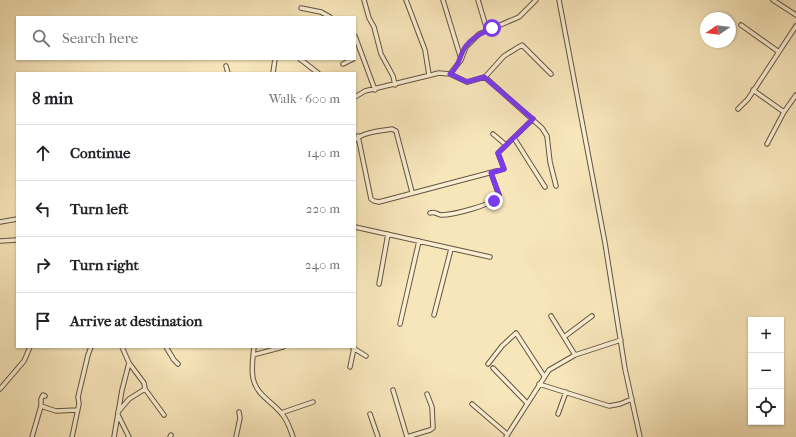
<!DOCTYPE html>
<html lang="en">
<head>
<meta charset="utf-8">
<style>
	:root { --surface:#fff; --page:#f2f2f2; --text:#202124; --muted:#757577; --line:#e0e0e0 }
	body { margin:0; font-family:"IM FELL French Canon",serif; background:var(--page); color:var(--text) }
	.controls { position:absolute; right:12px; bottom:12px; display:grid; overflow:hidden; border-radius:0px; box-shadow:0 1px 3px #0004 }
	.controls button { width:36px; height:36px; display:grid; place-items:center; padding:0; border:0; border-bottom:1px solid var(--line); background:var(--surface); color:var(--text); font:20px sans-serif }
	.compass { position:absolute; left:700px; top:12px; width:36px; height:36px; border-radius:50%; background:var(--surface); box-shadow:0 1px 3px #0004; rotate:257deg }
	.stop { position:absolute; width:12px; height:12px; margin:-9px; border:3px solid #7c3aed; border-radius:50%; background:#fff }
	.stop.end { background:#7c3aed; border-color:#fff; box-shadow:0 1px 4px #0008 }
	.list { margin:0; padding:0; list-style:none }
	h2 { display:flex; justify-content:space-between; align-items:center; height:52px; margin:0; padding:0 16px; font-size:17px }
	h2 small { font-size:13px; font-weight:400; color:var(--muted) }
	.list li { display:grid; grid-template-columns:26px 1fr auto; gap:12px; align-items:center; box-sizing:border-box; height:56px; padding:0 16px; border-top:1px solid var(--line) }
	.list b { display:block; font-size:15px; white-space:nowrap }
	.list em { font-size:13px; font-style:normal; color:var(--muted) }
	.icon { flex:none; width:22px; height:22px; fill:none; stroke:currentColor; stroke-width:2; stroke-linecap:round; stroke-linejoin:round }
	.map { position:relative; flex:none; width:796px; height:437px; overflow:hidden }
	.search { position:absolute; background:var(--surface); box-shadow:0 1px 3px #0004; left:16px; top:16px; width:340px; height:44px; display:flex; align-items:center; gap:10px; box-sizing:border-box; padding:0 14px; border-radius:0px; color:var(--muted); font-size:15px }
	.panel { position:absolute; background:var(--surface); box-shadow:0 1px 3px #0004; left:16px; top:72px; width:340px; height:276px; border-radius:0px }
	.map>svg:first-child { display:block }
</style>
</head>
<body>
<div class="map">
<svg width="796" height="437" viewBox="0 0 796 437">
	<rect width="100%" height="100%" fill="#f8e6bb"/>
	<filter id="stains"><feTurbulence type="fractalNoise" baseFrequency=".005" numOctaves="4"/><feColorMatrix values="0 0 0 0 .2 0 0 0 0 .09 0 0 0 0 .02 0 0 0 .5 -.17"/></filter>
	<radialGradient id="worn" r=".72"><stop offset=".6" stop-color="#630" stop-opacity="0"/><stop offset="1" stop-color="#630" stop-opacity=".3"/></radialGradient>
	<g fill="none" stroke-linecap="round" stroke-linejoin="round">
		<defs>
			<path id="street" d="M364,0L369,18L374,27L381,54L393,76L395,85
				M406,0L425,50L429,75
				M443,0L461,59
				M478,0L487,30
				M559,0L605,243L625,369L640,437
				M773,0L796,15
				M301,8L321,12L330,17
				M741,25L779,52
				M355,36L375,90
				M300,59L318,73
				M343,64L353,59
				M226,66L228,73
				M273,73L275,59
				M450,74L461,60L466,47L479,34L519,17L536,0
				M551,74L522,45L504,56L485,77L542,128L547,136L550,162L556,186
				M753,90L784,112
				M355,97L365,91L439,73L450,74L467,82L485,77
				M738,109L748,99L796,26
				M493,134L506,145
				M358,136L371,199L374,201L379,202L504,169L498,153L533,119
				M514,138L545,187
				M355,140C363,132 380,131 392,129L396,131L412,192
				M767,144L784,112L796,95
				M430,213C435,211 436,214 441,215C452,215 495,205 499,195L491,173
				M0,222L17,219
				M355,227L490,257
				M0,241L17,240
				M379,284L388,234
				M434,315L451,249
				M551,316L575,355
				M400,324L419,241
				M564,337L592,316
				M122,347L129,363L144,383L145,389L164,415
				M166,347L174,360L178,364
				M254,347C253,357 251,368 253,378C256,395 273,402 282,414C288,421 290,429 293,437
				M353,348L366,356
				M253,355L283,347
				M488,364L502,346L516,333L544,376
				M350,367L354,348
				M493,368L527,403
				M539,384L609,406L620,404L632,399
				M0,389L24,361L30,347
				M393,390L407,437L430,430L433,428L432,407L427,394
				M472,404L507,434
				M41,406L56,411L77,410
				M118,412L129,399L145,389
				M281,413L313,402
				M370,414L378,437
				M558,414L566,392
				M118,415L129,437
				M32,437L41,406V399L43,395L45,396
				M72,437L79,404L78,397L88,355L91,347
				M114,437L122,390L129,363
				M170,437L171,435
				M236,437L240,418L239,412
				M506,437L549,370L575,355L621,340"/>
		</defs>
		<use href="#street" stroke="#645441" stroke-width="5.5"/>
		<use href="#street" stroke="#faefd3" stroke-width="3.5"/>
	</g>
	<g fill="none" stroke-linecap="round" stroke-linejoin="round">
		<path stroke="#7c3aed" stroke-width="5" d="M492,28C483,32 472,38 466,46C459,55 460,66 450,74L467,82L484,77L533,119L498,153L504,169L491,173L499,195L494,201"/>
	</g>
	<rect width="100%" height="100%" filter="url(#stains)"/>
	<rect width="100%" height="100%" fill="url(#worn)"/>
</svg>
<div class="controls">
<button>+</button>
<button>−</button>
<button><svg class="icon" aria-label="locate" viewBox="0 0 24 24"><circle cx="12" cy="12" r="6"/><path d="M12 2v4M12 18v4M2 12h4M18 12h4"/></svg></button>
</div>
<svg class="compass" viewBox="-18 -18 36 36"><path d="M0-13l5 13h-10z" fill="#e53935"/><path d="M0 13l5-13h-10z" fill="#757577"/></svg>
<div class="stop" style="left:492px;top:28px"></div>
<div class="stop end" style="left:494px;top:201px"></div>
<div class="search"><svg class="icon" aria-label="search" viewBox="0 0 24 24"><circle cx="10" cy="10" r="6"/><path d="M15 15l6 6"/></svg>Search here</div>
<section class="panel">
<h2>8 min<small>Walk · 600 m</small></h2>
<ul class="list">
<li><svg class="icon" aria-label="ahead" viewBox="0 0 24 24"><path d="M12 20V5M6 11l6-6 6 6"/></svg><div><b>Continue</b></div><em>140 m</em></li>
<li><svg class="icon" aria-label="left" viewBox="0 0 24 24"><path d="M17 20v-9H6M10 6l-5 5 5 5"/></svg><div><b>Turn left</b></div><em>220 m</em></li>
<li><svg class="icon" aria-label="right" viewBox="0 0 24 24"><path d="M7 20v-9h11M14 6l5 5-5 5"/></svg><div><b>Turn right</b></div><em>240 m</em></li>
<li><svg class="icon" aria-label="arrive" viewBox="0 0 24 24"><path d="M6 21V4h12l-3 4 3 4H6"/></svg><div><b>Arrive at destination</b></div></li>
</ul>
</section>
</div>
</body>
</html>
